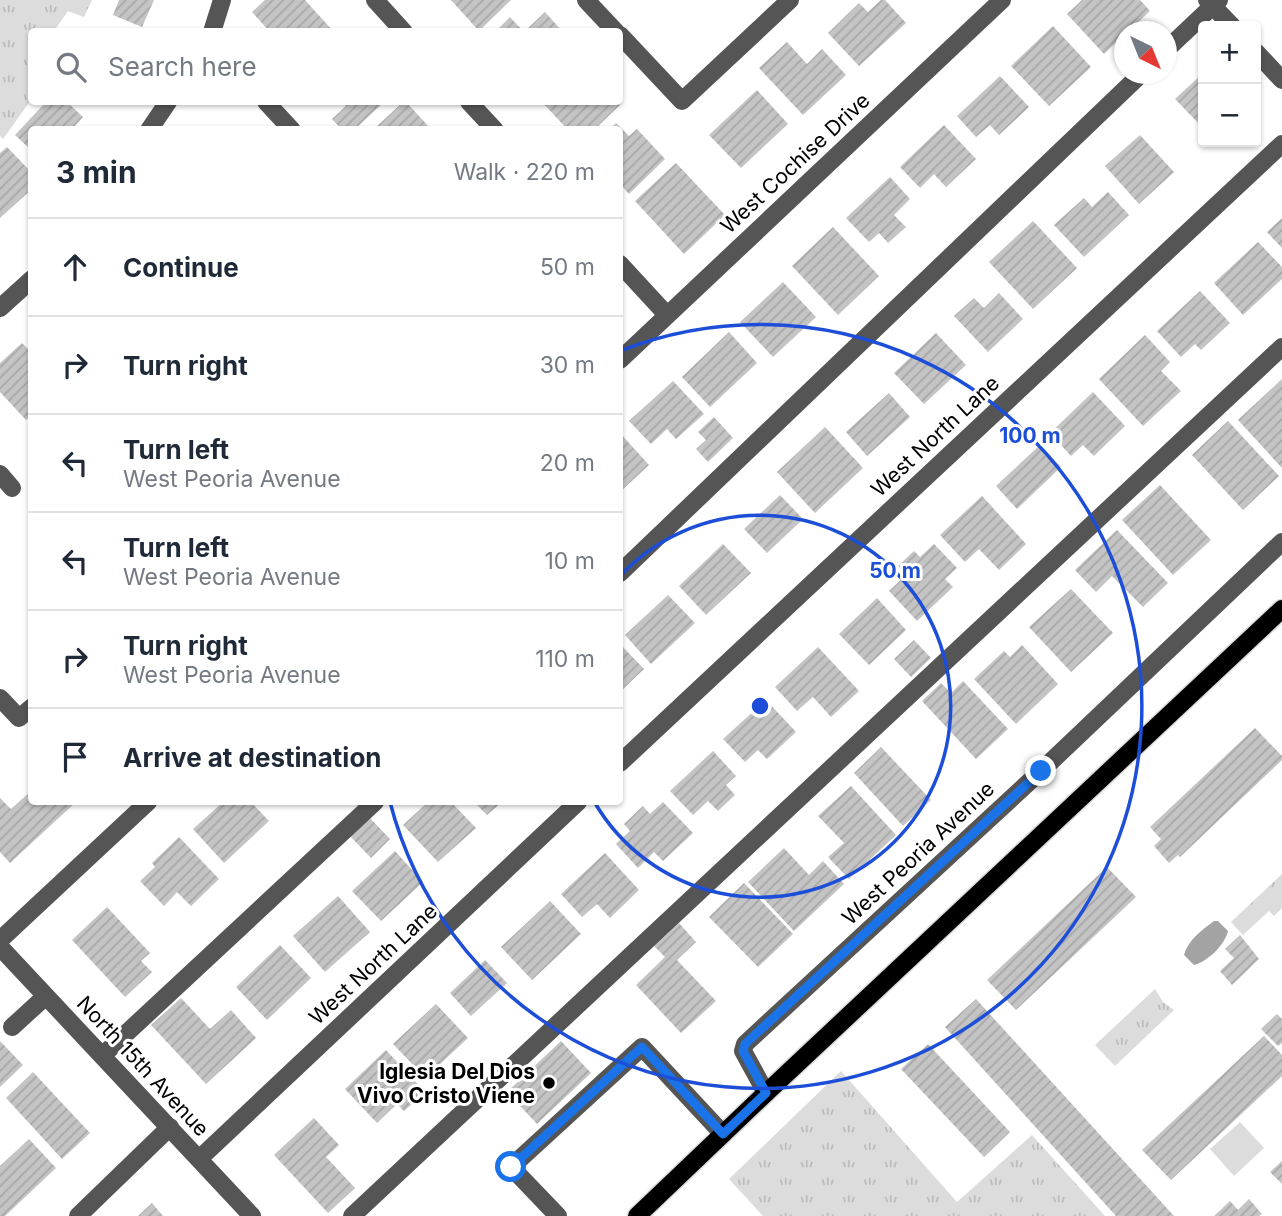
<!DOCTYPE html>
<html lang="en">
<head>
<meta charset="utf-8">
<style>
	:root { --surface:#fff; --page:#f2f2f3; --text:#1f2937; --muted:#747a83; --line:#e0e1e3 }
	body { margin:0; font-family:Inter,sans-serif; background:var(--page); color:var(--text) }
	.controls { position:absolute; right:21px; top:21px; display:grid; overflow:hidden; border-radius:7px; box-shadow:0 2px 5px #0004 }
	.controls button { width:63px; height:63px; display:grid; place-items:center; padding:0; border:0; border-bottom:2px solid var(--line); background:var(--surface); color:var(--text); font:35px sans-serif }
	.compass { position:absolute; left:1114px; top:21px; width:63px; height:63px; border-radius:50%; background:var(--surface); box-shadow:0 2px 5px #0004; rotate:137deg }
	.stop { position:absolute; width:21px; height:21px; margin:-16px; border:5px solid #1a73e8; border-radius:50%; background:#fff }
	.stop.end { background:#1a73e8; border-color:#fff; box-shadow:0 2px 7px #0008 }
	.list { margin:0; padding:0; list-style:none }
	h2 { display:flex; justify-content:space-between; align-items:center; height:91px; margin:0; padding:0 28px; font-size:30px }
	h2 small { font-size:23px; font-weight:400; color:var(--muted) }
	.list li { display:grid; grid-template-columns:46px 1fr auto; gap:21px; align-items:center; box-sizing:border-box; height:98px; padding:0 28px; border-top:2px solid var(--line) }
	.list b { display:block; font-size:26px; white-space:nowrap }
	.list p { margin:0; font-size:23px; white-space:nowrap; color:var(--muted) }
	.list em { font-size:23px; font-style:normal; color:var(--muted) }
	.icon { flex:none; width:38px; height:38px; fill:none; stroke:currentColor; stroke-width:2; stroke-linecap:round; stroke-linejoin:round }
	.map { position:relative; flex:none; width:1282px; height:1216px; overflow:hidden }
	.search { position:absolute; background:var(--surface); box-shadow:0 2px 5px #0004; left:28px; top:28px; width:595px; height:77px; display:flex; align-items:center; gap:18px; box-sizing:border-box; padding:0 24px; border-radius:7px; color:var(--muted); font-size:26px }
	.panel { position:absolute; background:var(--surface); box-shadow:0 2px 5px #0004; left:28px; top:126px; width:595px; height:679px; border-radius:7px }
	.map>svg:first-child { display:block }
</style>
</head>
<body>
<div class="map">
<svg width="1282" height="1216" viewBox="0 0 1282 1216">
	<defs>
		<pattern id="grass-tufts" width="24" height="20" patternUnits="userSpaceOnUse" patternTransform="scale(1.75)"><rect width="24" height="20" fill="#dcdcdc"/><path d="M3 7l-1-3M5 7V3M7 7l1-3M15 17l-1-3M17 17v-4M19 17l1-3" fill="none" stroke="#bbb"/></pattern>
		<pattern id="building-hatch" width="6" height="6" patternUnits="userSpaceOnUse" patternTransform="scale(1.75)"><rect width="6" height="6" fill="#c4c4c4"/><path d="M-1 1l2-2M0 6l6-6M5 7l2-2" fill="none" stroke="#a7a7a7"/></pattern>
	</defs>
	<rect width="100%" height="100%" fill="#fff"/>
	<path fill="url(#grass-tufts)" d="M0,0H92L84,17L68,11L54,31L32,32L31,100L3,139L0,136Z
		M1282,874V908L1274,916L1269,911L1243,935L1231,922Z
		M1155,989L1163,1002L1174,1010L1115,1066L1095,1045Z
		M841,1071L957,1202L1032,1135L1105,1216H763L729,1179Z"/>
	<path fill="#dcdcdc" d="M1240,1122L1264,1148L1234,1176L1210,1149Z"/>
	<path fill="#a3a3a3" d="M1214,921H1218L1228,931C1225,945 1207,962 1194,965L1184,955C1188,940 1202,930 1214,921Z"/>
	<path fill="url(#building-hatch)" d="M119,0H154L142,27L113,15Z
		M265,0H305L334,32H270L252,12Z
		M451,0H511L479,31Z
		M881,0H885L906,23L859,66L828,33L859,3L868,12Z
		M1082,0H1140L1150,11L1128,32H1124V35L1104,54L1067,14Z
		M545,12L563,32H524Z
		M510,17L524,32H495Z
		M1053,26L1091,67L1049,106L1011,66Z
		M787,42L807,64L822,49L846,75L803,115L759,68Z
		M1203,73V128L1175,99Z
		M1000,76L1029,107L999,135L990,125L976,137L957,116Z
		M757,90L788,124L741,168L709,135Z
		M46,102H67L83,117L71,130H32V151L15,135Z
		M342,102H384L354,130H342L332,119L346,106Z
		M403,102H406L432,130H373Z
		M542,102H617L620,105L594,130H568Z
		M616,123L629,136L637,129L665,159L629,194L620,184V130H609Z
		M944,125L976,159L946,187L934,174L920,188L900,167Z
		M1140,135L1174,172L1139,204L1105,166Z
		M7,147L32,173V189L0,218V153Z
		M676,163L725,215L684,254L635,201Z
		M890,177L910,199L894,215L906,227L888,243L879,233L869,242L846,218Z
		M1108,192L1129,215L1084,257L1054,225L1084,198L1092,207Z
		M1282,218V248L1267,232Z
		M1033,221L1077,268L1033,309L989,262Z
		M833,227L879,276L838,315L792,266Z
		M1258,242L1282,267V279L1243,315L1214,283Z
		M783,282L816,317L773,357L740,322Z
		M1200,291L1230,323L1201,350L1195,344L1181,357L1157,331Z
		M999,293L1023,319L988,352L954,316L974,298L984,308Z
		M729,332L757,363L710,407L682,377Z
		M936,333L966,365L924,404L894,373Z
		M1145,335L1170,362L1161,371L1181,391L1143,426L1099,379Z
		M22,343L32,353V415L26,420L0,392V363Z
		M1282,379V468L1238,420Z
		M673,381L704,414L676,439L667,429L651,444L629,421Z
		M1093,392L1125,426L1094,456L1083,445L1071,456L1050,433Z
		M889,393L910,417L867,456L846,432Z
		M714,417L733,438L708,462L696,449L706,440L698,432Z
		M1228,421L1279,476L1243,510L1192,455Z
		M825,427L863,468L815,513L777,472Z
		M620,433L649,465L620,492Z
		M1040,445L1061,467L1017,509L996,486Z
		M1160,485L1211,540L1173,575L1122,520Z
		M780,495L803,519L767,553L744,529Z
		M982,496L1026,544L999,570L979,549L965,562L940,535Z
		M1117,530L1168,583L1143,607L1112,576L1096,592L1075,570Z
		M723,544L751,573L706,615L679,586Z
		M934,544L957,568L945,579L953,587L917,621L889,591L906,575L898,566L914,551L920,557Z
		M1071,589L1113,633L1071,672L1029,627Z
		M668,595L695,623L651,664L625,635Z
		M877,598L906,630L869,665L839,634Z
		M914,640L931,658L911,677L894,659Z
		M621,645L644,669L620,692V647Z
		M1022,645L1058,684L1016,724L974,679L1004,651L1010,657Z
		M818,647L859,691L831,717L813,697L797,711L775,687Z
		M963,681L1008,729L976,759L922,701L941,683L951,693Z
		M766,700L796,732L767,759L758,750L745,762L723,739Z
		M1255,728L1282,756V760L1180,857L1178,855L1169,863L1154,846L1161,839L1150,827Z
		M881,747L931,800L903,826L854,773Z
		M713,751L736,776L726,785L735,795L718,811L708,801L693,815L670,791Z
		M851,786L896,835L849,879L828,857L844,843L818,816Z
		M32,790V802H76L10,863L0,852V798L11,809Z
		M223,802H251L269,821L224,863L193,829Z
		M428,802H451L476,828L438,862L403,825Z
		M474,802H502L487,815Z
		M663,802L693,833L663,861L654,852L638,868L616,844L630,831L624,824L643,806L650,814Z
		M368,816L390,839L371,858L349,835Z
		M179,837L219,879L191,906L177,892L164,906L140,881L155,867L152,863Z
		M784,848L809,875L823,861L844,884L794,931L748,882Z
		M395,851L423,882L381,921L352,891Z
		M605,853L639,890L610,918L597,904L582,917L561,894Z
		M1107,867L1136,897L1016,1010L987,980Z
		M744,883L793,934L758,967L709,917Z
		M338,896L370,932L325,972L293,936Z
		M550,901L581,934L532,980L501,947Z
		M107,907L150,953L141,961L152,972L125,997L72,940Z
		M679,923L696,942L677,960L716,1001L681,1033L636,985L665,957L654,946Z
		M1240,935L1259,959L1232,985L1220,971L1234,958L1225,949Z
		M280,945L311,978L267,1020L236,987Z
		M485,960L507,983L471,1016L450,993Z
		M181,998L210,1029L231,1010L256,1038L206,1084L151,1025Z
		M976,999L1174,1216H1116L945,1027Z
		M436,1004L468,1038L438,1066L430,1059L418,1070L393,1044Z
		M1277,1014L1282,1019V1043L1278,1046L1261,1029Z
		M1264,1036L1282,1055V1076L1171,1180L1142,1150Z
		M0,1041L23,1065L0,1087Z
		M561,1041L591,1073L537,1124L507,1092Z
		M928,1044L1010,1132L984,1157L901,1069Z
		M386,1050L425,1092L404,1111L397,1104L377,1123L345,1089Z
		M33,1072L90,1133L62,1159L6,1098Z
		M314,1118L339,1145L326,1157L355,1188L328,1213L274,1155Z
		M29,1139L56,1168L5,1216H0V1166Z
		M1282,1161V1184L1270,1172Z
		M1249,1199L1262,1214L1259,1216H1214L1230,1201L1238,1210Z
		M152,1203L163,1216H138Z"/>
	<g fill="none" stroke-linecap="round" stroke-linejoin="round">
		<defs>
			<path id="major" d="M637,1216L766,1093L1282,609"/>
		</defs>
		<use href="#major" stroke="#dbdbdb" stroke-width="21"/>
		<path stroke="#555" stroke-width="18" d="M375,0L404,32
			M586,0L616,32
			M1207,0L1232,26
			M212,32L222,0
			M620,35L682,101L790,0
			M1166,50L1219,0
			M1256,52L1282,80
			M266,102L292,130
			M469,102L495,130
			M149,130L168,102
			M620,264L667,315
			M0,308L32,279
			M620,360L1002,0
			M0,474L12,488
			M620,573L1141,74
			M0,698L19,718L32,707
			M620,763L1282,144
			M0,940L148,802
			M0,947L252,1216
			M12,1027L46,996
			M103,1055L375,802
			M766,1093L743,1051L745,1044L1041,771L1282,542
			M199,1159L578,802
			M78,1216L170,1127
			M352,1216L1282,347
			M558,1216L511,1167L642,1047L723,1134"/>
		<use href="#major" stroke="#000" stroke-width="18"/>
	</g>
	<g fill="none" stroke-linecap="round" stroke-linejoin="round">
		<path stroke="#1a73e8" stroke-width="9" d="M511,1167L642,1047L723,1134L766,1093L743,1051L745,1044L1041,771"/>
	</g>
	<g fill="none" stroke="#1d4ed8" stroke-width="3.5">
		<path d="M620 576A191 191 0 1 1 595 803"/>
		<path d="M620 351A382 382 0 1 1 390 802"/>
	</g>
	<circle fill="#000" stroke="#fff" stroke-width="2.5" cx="549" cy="1083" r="7"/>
	<g text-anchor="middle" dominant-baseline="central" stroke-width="6" stroke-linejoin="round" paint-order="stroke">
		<g font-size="21" fill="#000" stroke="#fff">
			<text transform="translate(795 163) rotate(-43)">West Cochise Drive</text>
			<text transform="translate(935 436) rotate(-43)">West North Lane</text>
			<text transform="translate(918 853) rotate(-43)">West Peoria Avenue</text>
			<text transform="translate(373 964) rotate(-43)">West North Lane</text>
			<text transform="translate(143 1066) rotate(47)">North 15th Avenue</text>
		</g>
		<g font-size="21" font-weight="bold" fill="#000" stroke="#fff" text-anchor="end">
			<text x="535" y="1071">Iglesia Del Dios<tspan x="535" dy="24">Vivo Cristo Viene</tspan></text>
		</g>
	</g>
	<circle cx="760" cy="706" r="10" fill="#1d4ed8" stroke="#fff" stroke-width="3.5"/>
	<g font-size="21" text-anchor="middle" font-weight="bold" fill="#1d4ed8" stroke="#fff" stroke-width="6" stroke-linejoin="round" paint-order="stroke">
		<text x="1030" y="443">100 m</text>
		<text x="895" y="578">50 m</text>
	</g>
</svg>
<div class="controls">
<button>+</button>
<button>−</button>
</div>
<svg class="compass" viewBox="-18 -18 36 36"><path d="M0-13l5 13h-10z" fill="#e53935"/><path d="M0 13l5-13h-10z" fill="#747a83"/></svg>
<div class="stop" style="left:511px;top:1167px"></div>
<div class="stop end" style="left:1041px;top:771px"></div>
<div class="search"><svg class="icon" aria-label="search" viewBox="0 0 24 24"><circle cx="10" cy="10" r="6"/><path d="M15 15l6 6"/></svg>Search here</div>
<section class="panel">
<h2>3 min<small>Walk · 220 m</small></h2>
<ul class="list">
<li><svg class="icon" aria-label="ahead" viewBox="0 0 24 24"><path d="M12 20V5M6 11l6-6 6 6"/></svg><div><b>Continue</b></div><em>50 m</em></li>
<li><svg class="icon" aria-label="right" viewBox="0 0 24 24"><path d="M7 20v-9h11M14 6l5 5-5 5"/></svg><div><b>Turn right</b></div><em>30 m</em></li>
<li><svg class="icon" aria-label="left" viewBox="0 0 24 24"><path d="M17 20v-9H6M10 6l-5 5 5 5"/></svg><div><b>Turn left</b><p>West Peoria Avenue</p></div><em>20 m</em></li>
<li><svg class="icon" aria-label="left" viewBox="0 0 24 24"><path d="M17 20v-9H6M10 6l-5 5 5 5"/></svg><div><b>Turn left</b><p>West Peoria Avenue</p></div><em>10 m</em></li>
<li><svg class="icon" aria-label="right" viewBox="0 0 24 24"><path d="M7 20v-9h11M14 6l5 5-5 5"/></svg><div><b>Turn right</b><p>West Peoria Avenue</p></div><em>110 m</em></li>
<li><svg class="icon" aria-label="arrive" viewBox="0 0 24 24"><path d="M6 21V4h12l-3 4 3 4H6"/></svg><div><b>Arrive at destination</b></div></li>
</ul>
</section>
</div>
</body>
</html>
